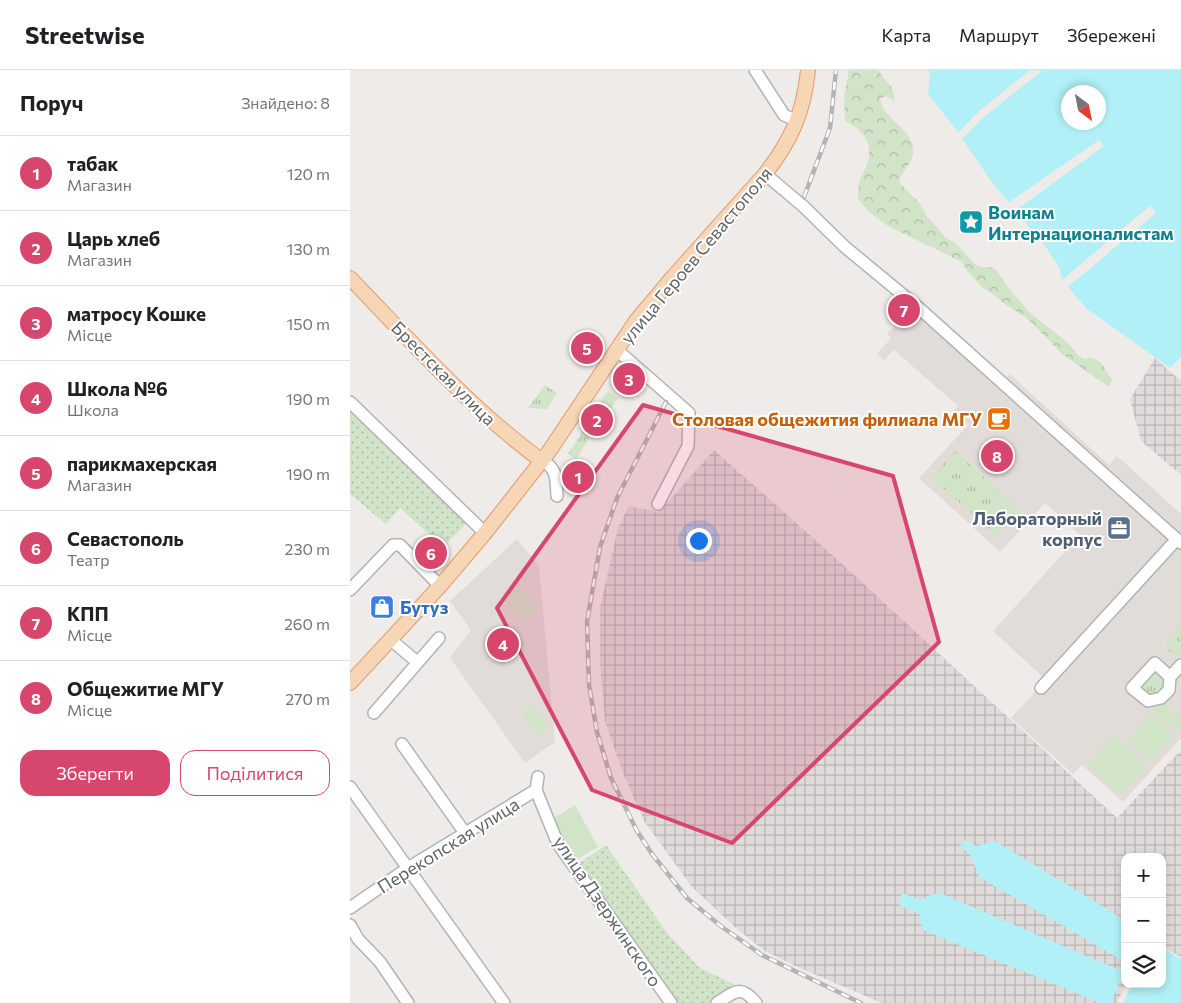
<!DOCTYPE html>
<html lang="uk">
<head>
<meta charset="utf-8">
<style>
	:root { --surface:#fff; --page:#f2f2f2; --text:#202124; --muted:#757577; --line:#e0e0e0; --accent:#d7466d }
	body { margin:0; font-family:Commissioner,sans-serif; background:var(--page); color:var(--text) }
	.controls { position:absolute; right:15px; bottom:15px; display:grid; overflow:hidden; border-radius:10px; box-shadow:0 2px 8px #0003 }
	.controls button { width:45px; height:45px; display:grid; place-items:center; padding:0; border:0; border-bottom:1px solid var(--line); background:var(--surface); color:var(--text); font:25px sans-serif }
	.compass { position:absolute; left:711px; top:15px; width:45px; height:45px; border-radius:50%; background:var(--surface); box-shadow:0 2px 8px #0003; rotate:148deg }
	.you { position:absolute; left:348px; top:470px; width:18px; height:18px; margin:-12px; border:4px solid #fff; border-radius:50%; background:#1a73e8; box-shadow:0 0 0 8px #1a73e833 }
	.badge { display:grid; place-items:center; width:32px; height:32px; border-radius:50%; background:var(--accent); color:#fff; font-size:16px; font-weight:700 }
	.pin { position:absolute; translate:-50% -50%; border:2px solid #fff; box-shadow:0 1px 5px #0006 }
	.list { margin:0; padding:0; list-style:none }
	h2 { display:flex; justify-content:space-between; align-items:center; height:65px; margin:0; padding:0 20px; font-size:21px }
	h2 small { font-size:16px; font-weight:400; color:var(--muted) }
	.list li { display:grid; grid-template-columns:32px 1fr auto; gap:15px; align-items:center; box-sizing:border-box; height:75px; padding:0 20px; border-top:1px solid var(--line) }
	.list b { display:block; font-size:19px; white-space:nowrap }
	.list p { margin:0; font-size:16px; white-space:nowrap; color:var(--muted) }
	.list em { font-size:16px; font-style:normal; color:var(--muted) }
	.actions { display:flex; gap:10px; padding:15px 20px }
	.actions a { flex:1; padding:11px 0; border:1px solid var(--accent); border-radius:15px; text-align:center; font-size:18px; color:var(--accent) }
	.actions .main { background:var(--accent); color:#fff }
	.icon { flex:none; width:28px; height:28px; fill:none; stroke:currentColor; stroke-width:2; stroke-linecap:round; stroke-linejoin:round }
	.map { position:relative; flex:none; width:831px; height:933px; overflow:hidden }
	header { display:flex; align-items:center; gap:30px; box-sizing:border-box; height:70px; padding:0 25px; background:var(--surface); border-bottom:1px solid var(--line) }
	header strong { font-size:24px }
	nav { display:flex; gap:28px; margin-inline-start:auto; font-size:18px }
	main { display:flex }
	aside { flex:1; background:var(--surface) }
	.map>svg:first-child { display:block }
</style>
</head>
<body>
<header>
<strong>Streetwise</strong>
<nav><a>Карта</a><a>Маршрут</a><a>Збережені</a></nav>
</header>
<main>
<aside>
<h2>Поруч<small>Знайдено: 8</small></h2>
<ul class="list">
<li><span class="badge">1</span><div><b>табак</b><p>Магазин</p></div><em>120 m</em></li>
<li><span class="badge">2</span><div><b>Царь хлеб</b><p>Магазин</p></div><em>130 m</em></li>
<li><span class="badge">3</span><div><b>матросу Кошке</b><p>Місце</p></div><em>150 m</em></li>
<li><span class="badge">4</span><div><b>Школа №6</b><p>Школа</p></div><em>190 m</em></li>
<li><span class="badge">5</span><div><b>парикмахерская</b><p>Магазин</p></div><em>190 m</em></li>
<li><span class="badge">6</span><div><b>Севастополь</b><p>Театр</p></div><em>230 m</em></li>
<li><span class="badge">7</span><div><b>КПП</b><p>Місце</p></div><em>260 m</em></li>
<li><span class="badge">8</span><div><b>Общежитие МГУ</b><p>Місце</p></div><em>270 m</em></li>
</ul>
<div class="actions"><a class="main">Зберегти</a><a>Поділитися</a></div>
</aside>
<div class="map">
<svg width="831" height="933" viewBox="0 0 831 933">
	<defs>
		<pattern id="industrial-grid" width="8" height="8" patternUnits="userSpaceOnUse" patternTransform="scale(1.25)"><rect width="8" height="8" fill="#dfdbda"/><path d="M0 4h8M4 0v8" fill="none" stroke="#b8b5b5"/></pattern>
		<pattern id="grass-tufts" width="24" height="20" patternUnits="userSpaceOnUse" patternTransform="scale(1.25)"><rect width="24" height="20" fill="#d1e4c8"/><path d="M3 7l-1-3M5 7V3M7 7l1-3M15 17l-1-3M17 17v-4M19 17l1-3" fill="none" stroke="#adbca6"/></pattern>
		<pattern id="forest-crowns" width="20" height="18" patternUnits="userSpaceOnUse" patternTransform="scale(1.25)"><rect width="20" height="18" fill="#d1e4c8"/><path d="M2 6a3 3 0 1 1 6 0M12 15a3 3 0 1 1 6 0" fill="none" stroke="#adbca6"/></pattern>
		<pattern id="park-dots" width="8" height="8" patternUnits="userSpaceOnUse" patternTransform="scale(1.25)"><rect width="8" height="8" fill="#d1e4c8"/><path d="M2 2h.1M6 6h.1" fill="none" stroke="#adbca6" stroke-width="1.8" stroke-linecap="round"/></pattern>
	</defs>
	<rect width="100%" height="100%" fill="#efebe8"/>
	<path fill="url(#industrial-grid)" d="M805,288L831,311V405L791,371L780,329Z
		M364,380L490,492L767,748L831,680V887L812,876V787H775L776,914L767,933H532L443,895L415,881L387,859L342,817L294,751L273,703L255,651L250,593V538L268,458L279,436L309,442Z"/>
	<path fill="#e2dcd9" d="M562,237L649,316L660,304L759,395L767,386L831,444V668L773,732L732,695L723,704L661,648L696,610L643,561L730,465L695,433L650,482L569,408L618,355L603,341L608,336L544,280L534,290L527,284L541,268L537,264Z
		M167,469L189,496L205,672L175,693L100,588L121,560L100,531Z"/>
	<path fill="url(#grass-tufts)" d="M195,315L207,323L197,339L178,338Z
		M258,321L268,328L251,352L241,346Z
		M239,352L247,357L226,389L218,384Z
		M605,381L670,440L646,466L581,407Z
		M831,554V580L825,587L817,579L816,573Z
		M793 614a11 11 0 1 1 22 0a11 11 0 1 1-22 0Z
		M814,632L818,635L817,637L831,648L830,662L820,652L819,653L815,649V648L812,645L810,646L797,635Z"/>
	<path fill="url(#forest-crowns)" d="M499,0H528L542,18L545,31L535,26L530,29C533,51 567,60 563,84C561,95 551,102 549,112L571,135L576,145L595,167L605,173L625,194L630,197H642L647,201L657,216L680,243L717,272L729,286L734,289L743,288L749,291L753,295L762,310L759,317L713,285L684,255L675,247L656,235L643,224L633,218L618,202L612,192L538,156L519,142L508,129C508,124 508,118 509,113C511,106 516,99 518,91C523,72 512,59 495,51L494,27Z"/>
	<path fill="url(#park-dots)" d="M0,339L118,452L93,477L50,438L36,454L0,424Z
		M256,775L317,863L350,898L388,916L362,933H323L228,794Z"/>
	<path fill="#d1e4c8" d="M170,516L187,540L171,551L154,527Z
		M183,635L199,657L187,665L172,643Z
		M802,643L825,664L800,692L777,671Z
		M764,665L797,696L771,725L737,695Z
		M225,735L248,777L226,790L201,750Z"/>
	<path fill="#b1f0f6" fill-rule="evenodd" d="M578,0H831V287L820,298L737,239L712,210L709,197L695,176L641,111L607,61L578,24L580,3ZM718,22H748V52H718Z
		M614,770L626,776L645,771L775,850V892L629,807L621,786L610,776Z
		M552,823L572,830L580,825L590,823L774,902L761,933H750L573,860L570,851V844L549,835Z
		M812,878L831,889V933H773L782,914H812Z"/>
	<path fill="#efebe8" d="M680,0L692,1L634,47L612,69L608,63L629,41Z
		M749,70L754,76L665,141L658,133Z
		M800,136L806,143L718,217L712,210Z"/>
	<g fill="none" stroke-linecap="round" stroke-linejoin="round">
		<defs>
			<path id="minor" d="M405,0L434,45L447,51
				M415,104L453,136L495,177L570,239L831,473
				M267,280L339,343L338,376L308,434
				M0,332L135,463
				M192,391C208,398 206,411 207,426
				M0,520L43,475H50L90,516
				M40,569L67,592
				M820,607L805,593L782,618L798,631L811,628L819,620L820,607L831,595
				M691,618L827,469
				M24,643L89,568
				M52,674L115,763
				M0,717L154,933
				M186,720L208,774L321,933
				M0,838L58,798L186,720L188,707
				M0,855L8,869L30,892L58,933
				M367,933C384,922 391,914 406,933"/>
			<path id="major" d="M0,208C62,272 121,339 192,391
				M0,613L90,516L135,463L198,383L286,251L322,208L415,104C441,71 454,42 458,0"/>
		</defs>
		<use href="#minor" stroke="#b0b4b6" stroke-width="14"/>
		<use href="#major" stroke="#e39a6e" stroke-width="16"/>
		<use href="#minor" stroke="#fff" stroke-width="11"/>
		<use href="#major" stroke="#f7d6b6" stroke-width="14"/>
		<defs>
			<path id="rail" d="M454,127L480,58L486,0
				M316,332L267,428L250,477L237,552L239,615L247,662L261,708L287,761L302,784L337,828L372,857L412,885L511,933"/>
		</defs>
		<use href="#rail" stroke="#b3b4b4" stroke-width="4.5"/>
		<use href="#rail" stroke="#fff" stroke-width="2.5" stroke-dasharray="8" stroke-linecap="butt"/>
	</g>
	<path fill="#d7466d" fill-opacity="0.2" stroke="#d7466d" stroke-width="4" stroke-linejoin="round" d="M293,335L543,406L589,572L382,773L242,720L147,538Z"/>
	<defs>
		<symbol id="sight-square" viewBox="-11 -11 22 22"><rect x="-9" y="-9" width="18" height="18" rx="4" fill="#0f9aa8" stroke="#fff"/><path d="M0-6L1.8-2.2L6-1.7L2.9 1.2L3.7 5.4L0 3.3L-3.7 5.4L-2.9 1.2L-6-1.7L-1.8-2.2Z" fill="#fff"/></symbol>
		<symbol id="cafe-square" viewBox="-11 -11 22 22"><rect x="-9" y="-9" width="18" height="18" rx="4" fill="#e8710a" stroke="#fff"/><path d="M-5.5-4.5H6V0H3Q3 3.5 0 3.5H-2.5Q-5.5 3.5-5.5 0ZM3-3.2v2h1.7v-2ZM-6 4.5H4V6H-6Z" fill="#fff"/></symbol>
		<symbol id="office-square" viewBox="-11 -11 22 22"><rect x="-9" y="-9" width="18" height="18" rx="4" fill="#5c6f8a" stroke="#fff"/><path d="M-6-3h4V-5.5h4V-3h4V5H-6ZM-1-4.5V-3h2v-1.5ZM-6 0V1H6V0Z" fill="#fff"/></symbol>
		<symbol id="shop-square" viewBox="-11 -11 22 22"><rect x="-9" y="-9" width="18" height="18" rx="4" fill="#3f7fe0" stroke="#fff"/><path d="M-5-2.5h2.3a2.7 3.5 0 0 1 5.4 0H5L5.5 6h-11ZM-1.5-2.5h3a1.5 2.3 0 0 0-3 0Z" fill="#fff"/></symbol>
	</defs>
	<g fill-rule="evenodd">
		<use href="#sight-square" x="607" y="138" width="28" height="28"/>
		<use href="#cafe-square" x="635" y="335" width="28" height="28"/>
		<use href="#office-square" x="755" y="444" width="28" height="28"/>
		<use href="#shop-square" x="18" y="523" width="28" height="28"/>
	</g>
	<g text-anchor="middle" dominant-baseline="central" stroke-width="4" stroke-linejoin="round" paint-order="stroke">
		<g font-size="18" font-weight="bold" fill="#0d838f" stroke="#fff" text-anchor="start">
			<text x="638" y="142">Воинам<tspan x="638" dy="21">Интернационалистам</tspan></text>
		</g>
		<g font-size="18" fill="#5f6566" stroke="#fff">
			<text transform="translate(346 185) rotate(-50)">улица Героев Севастополя</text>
			<text transform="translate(94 303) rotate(45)">Брестская улица</text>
			<text transform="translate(98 775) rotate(-32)">Перекопская улица</text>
			<text transform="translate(258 841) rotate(56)">улица Дзержинского</text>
		</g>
		<g font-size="18" font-weight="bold" fill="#c56008" stroke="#fff" text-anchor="end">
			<text x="632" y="349">Столовая общежития филиала МГУ</text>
		</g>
		<g font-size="18" font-weight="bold" fill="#4e5e75" stroke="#fff" text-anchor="end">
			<text x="752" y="448">Лабораторный<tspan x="752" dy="21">корпус</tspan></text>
		</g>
		<g font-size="18" font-weight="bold" fill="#366cbe" stroke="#fff" text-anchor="start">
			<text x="50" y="537">Бутуз</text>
		</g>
	</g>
</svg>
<div class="controls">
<button>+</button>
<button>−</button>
<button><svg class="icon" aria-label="layers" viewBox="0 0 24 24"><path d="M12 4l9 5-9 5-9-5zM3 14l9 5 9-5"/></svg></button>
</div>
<svg class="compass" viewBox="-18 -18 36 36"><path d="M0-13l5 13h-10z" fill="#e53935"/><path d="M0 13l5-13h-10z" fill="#757577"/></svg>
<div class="you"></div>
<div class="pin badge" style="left:228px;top:407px">1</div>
<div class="pin badge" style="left:247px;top:350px">2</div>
<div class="pin badge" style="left:279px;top:309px">3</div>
<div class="pin badge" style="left:153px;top:574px">4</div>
<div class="pin badge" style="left:237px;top:278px">5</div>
<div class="pin badge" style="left:81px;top:483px">6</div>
<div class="pin badge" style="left:554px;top:240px">7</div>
<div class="pin badge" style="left:647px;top:386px">8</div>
</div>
</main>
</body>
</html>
